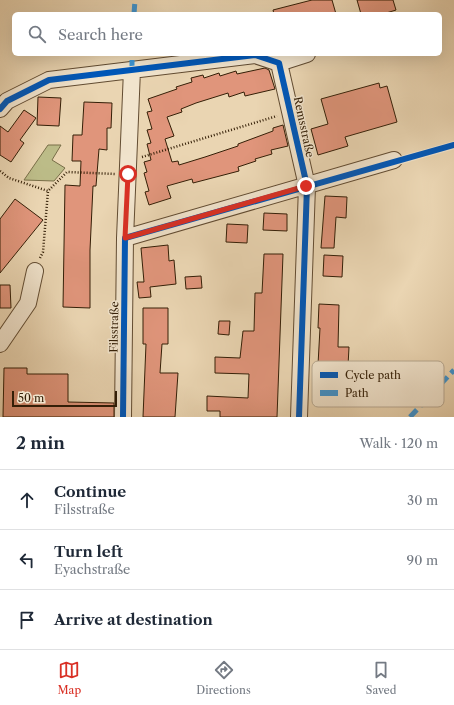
<!DOCTYPE html>
<html lang="en">
<head>
<meta charset="utf-8">
<style>
	:root { --surface:#fff; --page:#f6f6f7; --text:#1f2937; --muted:#747a83; --line:#e0e1e3; --accent:#d93025 }
	body { margin:0; font-family:"Libre Caslon Text",serif; background:var(--page); color:var(--text) }
	.scale { position:absolute; left:12px; bottom:10px; width:105px; box-sizing:border-box; padding-left:4px; border:2px solid #341f07; border-top:0; font-size:11px; line-height:14px; white-space:nowrap; color:#341f07; -webkit-text-stroke:3px #f1e4cd; paint-order:stroke }
	.stop { position:absolute; width:12px; height:12px; margin:-9px; border:3px solid #d93025; border-radius:50%; background:#fff }
	.stop.end { background:#d93025; border-color:#fff; box-shadow:0 1px 4px #0008 }
	.list { margin:0; padding:0; list-style:none }
	h2 { display:flex; justify-content:space-between; align-items:center; height:52px; margin:0; padding:0 16px; font-size:17px }
	h2 small { font-size:13px; font-weight:400; color:var(--muted) }
	.list li { display:grid; grid-template-columns:26px 1fr auto; gap:12px; align-items:center; box-sizing:border-box; height:60px; padding:0 16px; border-top:1px solid var(--line) }
	.list b { display:block; font-size:15px; white-space:nowrap }
	.list p { margin:0; font-size:13px; white-space:nowrap; color:var(--muted) }
	.list em { font-size:13px; font-style:normal; color:var(--muted) }
	.icon { flex:none; width:22px; height:22px; fill:none; stroke:currentColor; stroke-width:2; stroke-linecap:round; stroke-linejoin:round }
	.map { position:relative; flex:none; width:454px; height:417px; overflow:hidden }
	.search { position:absolute; background:var(--surface); box-shadow:0 4px 16px #0002; left:12px; right:12px; top:12px; height:44px; display:flex; align-items:center; gap:10px; box-sizing:border-box; padding:0 14px; border-radius:6px; color:var(--muted); font-size:15px }
	.sheet { height:232px; background:var(--surface) }
	nav { display:flex; justify-content:space-around; align-items:center; box-sizing:border-box; height:56px; border-top:1px solid var(--line); background:var(--surface); font-size:11px; color:var(--muted) }
	nav a { display:grid; justify-items:center; gap:2px }
	nav .on { color:var(--accent) }
	.map>svg:first-child { display:block }
</style>
</head>
<body>
<div class="map">
<svg width="454" height="417" viewBox="0 0 454 417">
	<rect width="100%" height="100%" fill="#ead5b2"/>
	<filter id="stains"><feTurbulence type="fractalNoise" baseFrequency=".005" numOctaves="4"/><feColorMatrix values="0 0 0 0 .2 0 0 0 0 .09 0 0 0 0 .02 0 0 0 .5 -.17"/></filter>
	<radialGradient id="worn" r=".72"><stop offset=".6" stop-color="#630" stop-opacity="0"/><stop offset="1" stop-color="#630" stop-opacity=".3"/></radialGradient>
	<path fill="#bcbc88" stroke="#786e48" d="M48,145H61L52,160L65,168L54,181L24,180Z"/>
	<path fill="#e0957b" stroke="#341f07" d="M312,0H332L336,14H274L273,10Z
		M357,0H393L396,10L383,14H361Z
		M265,68L269,70L275,89L245,96L244,92L229,97L228,93L196,103L181,109L182,112L167,117L174,136L165,139L172,162L178,161L179,165L205,157L238,146V144L273,131V128L283,125L288,146L271,150L272,154L255,159L256,161L238,167L239,171L193,183L192,179L167,186L171,198L149,205L145,192L149,191L144,173L147,172L144,162L151,160L147,144L151,143L147,130L152,129L147,112L152,111L148,99L177,89L176,87L192,82L191,78L203,75L204,78L219,73L220,76L236,71L237,74Z
		M379,83L380,88L387,86L397,122L345,137L348,146L318,155L311,129L328,124L321,99Z
		M38,97L61,98L59,126L37,125Z
		M84,102L112,103L111,128H107V150L99,149L96,186H93L90,250V308L63,307L65,185L80,186L81,161H72L73,135H82Z
		M24,110L36,118L20,140L24,143L11,162L0,155V126L8,132Z
		M325,196L347,197L346,218L336,217L334,248H321Z
		M15,199L43,220L0,273V219Z
		M264,213L287,214V231L263,230Z
		M227,224L248,225L247,243L226,242Z
		M168,245L169,261L174,260L176,284L150,287L151,297L139,298L137,282H144L141,248Z
		M264,254H283L277,417H220V411H207V396L248,398L249,374L215,373V357L240,358L243,331H254L255,293H262Z
		M324,255L343,256L342,277L323,276Z
		M201,276L202,288L186,289L185,277Z
		M0,285H10L11,308H0Z
		M319,304L339,305L338,347H349L347,385L317,383L320,328H318Z
		M143,308H168V344H162L160,373H178L175,417H143L146,344H143Z
		M219,321H230L229,335L218,334Z
		M4,368H27V374H68V402L114,403V417H3Z"/>
	<g fill="none" stroke-linecap="round" stroke-linejoin="round">
		<defs>
			<path id="minor" d="M279,63L307,54
				M0,109L7,101L49,80L255,55L279,63L307,186L299,417
				M125,238L394,160
				M0,344L28,303L35,271
				M123,417L125,238L132,70"/>
		</defs>
		<use href="#minor" stroke="#624c32" stroke-width="18"/>
		<path stroke="#341f07" stroke-width="2.5" stroke-dasharray="1 2" stroke-linecap="butt" d="M142,157L277,116
			M0,171L9,178L48,191L67,172L115,174
			M40,258L43,252L48,191"/>
		<use href="#minor" stroke="#f1e4cd" stroke-width="16"/>
		<path stroke="#3d94d1" stroke-width="5" stroke-dasharray="10 5" stroke-linecap="butt" d="M134,14L135,0
			M132,70V54
			M410,417L454,370"/>
		<defs>
			<path id="cycleway" d="M0,109L7,101L49,80L255,55L279,63L307,186L299,417
				M123,417L125,238L454,145"/>
		</defs>
		<use href="#cycleway" stroke="#f1e4cd" stroke-width="8"/>
		<use href="#cycleway" stroke="#0057b8" stroke-width="6"/>
	</g>
	<g fill="none" stroke-linecap="round" stroke-linejoin="round">
		<path stroke="#d93025" stroke-width="5" d="M128,174L125,238L306,186"/>
	</g>
	<g text-anchor="middle" dominant-baseline="central" stroke-width="3" stroke-linejoin="round" paint-order="stroke">
		<g font-size="11" fill="#341f07" stroke="#f1e4cd">
			<text transform="translate(304 127) rotate(78)">Remsstraße</text>
			<text transform="translate(114 327) rotate(-89)">Filsstraße</text>
		</g>
	</g>
	<rect x="312" y="361" width="132" height="46" rx="6" fill="#f1e4cd" stroke="#b8a992" stroke-width="1"/>
	<rect x="320" y="372" width="18" height="6" fill="#0057b8"/>
	<rect x="320" y="390" width="18" height="6" fill="#3d94d1"/>
	<g font-size="11" fill="#341f07">
		<text x="345" y="379">Cycle path</text>
		<text x="345" y="397">Path</text>
	</g>
	<rect width="100%" height="100%" filter="url(#stains)"/>
	<rect width="100%" height="100%" fill="url(#worn)"/>
</svg>
<div class="scale">50 m</div>
<div class="stop" style="left:128px;top:174px"></div>
<div class="stop end" style="left:306px;top:186px"></div>
<div class="search"><svg class="icon" aria-label="search" viewBox="0 0 24 24"><circle cx="10" cy="10" r="6"/><path d="M15 15l6 6"/></svg>Search here</div>
</div>
<section class="sheet">
<h2>2 min<small>Walk · 120 m</small></h2>
<ul class="list">
<li><svg class="icon" aria-label="ahead" viewBox="0 0 24 24"><path d="M12 20V5M6 11l6-6 6 6"/></svg><div><b>Continue</b><p>Filsstraße</p></div><em>30 m</em></li>
<li><svg class="icon" aria-label="left" viewBox="0 0 24 24"><path d="M17 20v-9H6M10 6l-5 5 5 5"/></svg><div><b>Turn left</b><p>Eyachstraße</p></div><em>90 m</em></li>
<li><svg class="icon" aria-label="arrive" viewBox="0 0 24 24"><path d="M6 21V4h12l-3 4 3 4H6"/></svg><div><b>Arrive at destination</b></div></li>
</ul>
</section>
<nav>
<a class="on"><svg class="icon" aria-label="map" viewBox="0 0 24 24"><path d="M3 6l6-2 6 2 6-2v14l-6 2-6-2-6 2zM9 4v14M15 6v14"/></svg>Map</a>
<a><svg class="icon" aria-label="directions" viewBox="0 0 24 24"><path d="M12 3l9 9-9 9-9-9zM9 14v-3h6M13 9l2 2-2 2"/></svg>Directions</a>
<a><svg class="icon" aria-label="saved" viewBox="0 0 24 24"><path d="M7 4h10v16l-5-4-5 4z"/></svg>Saved</a>
</nav>
</body>
</html>
